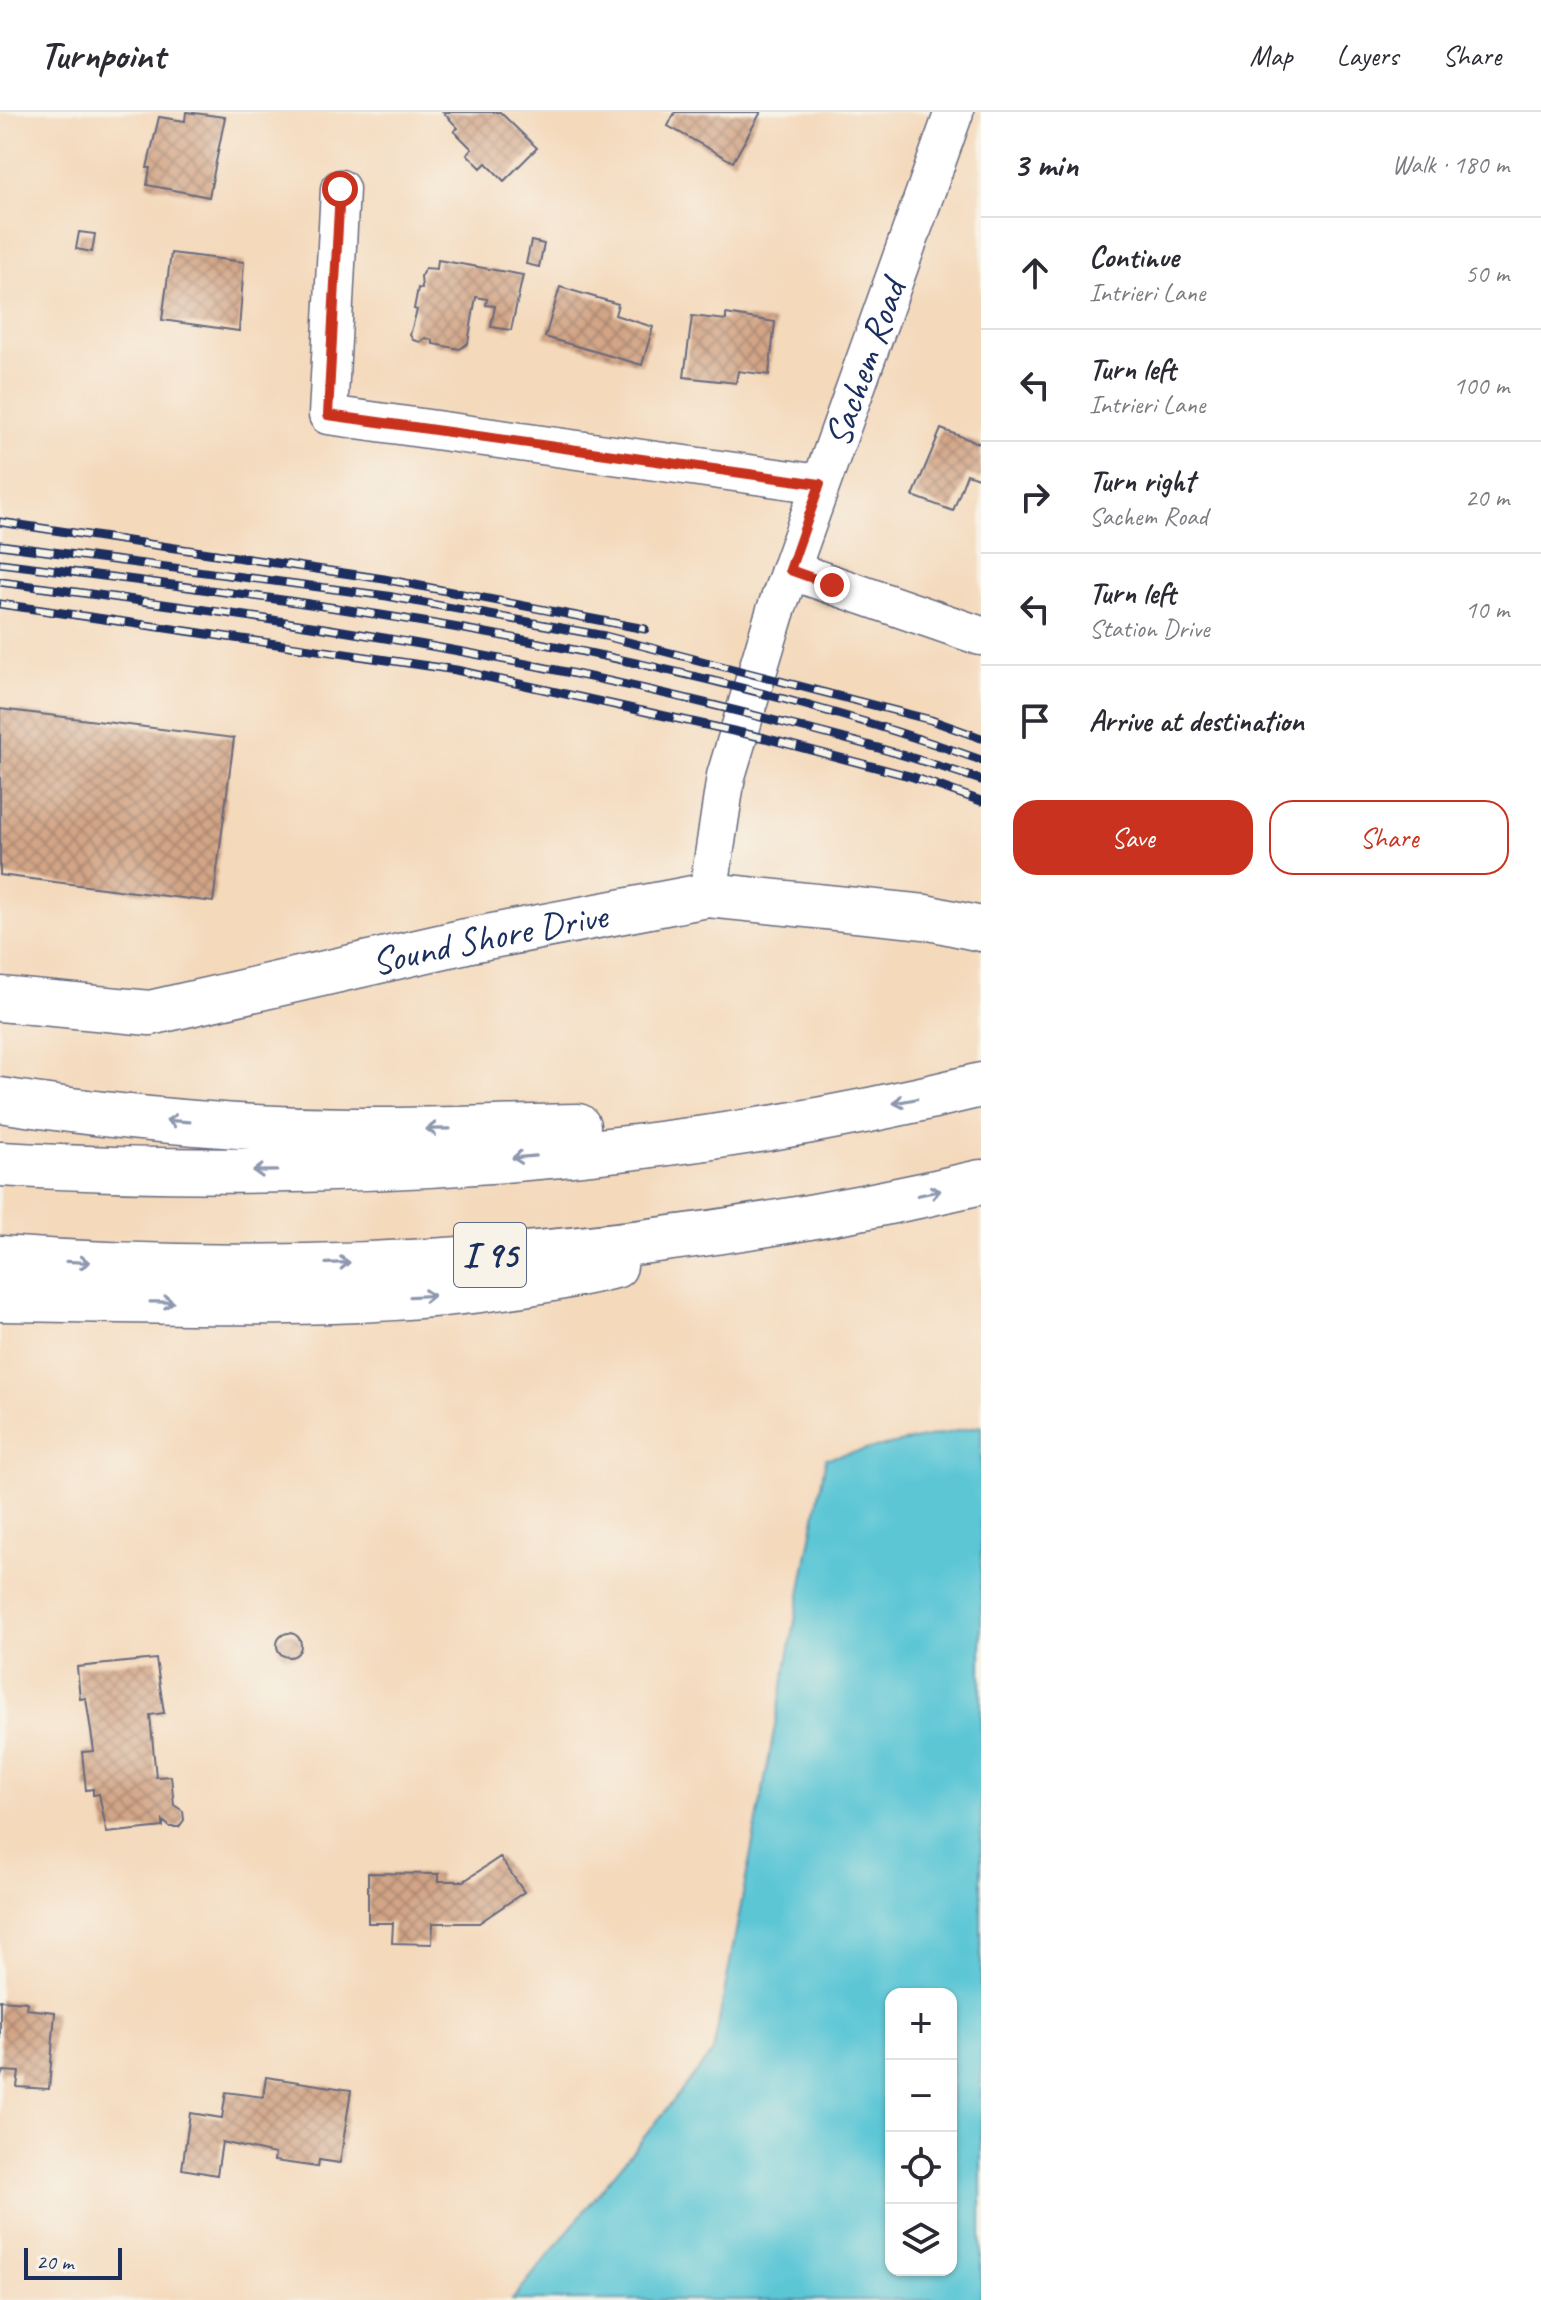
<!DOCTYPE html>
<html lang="en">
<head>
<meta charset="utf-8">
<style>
	:root { --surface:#fff; --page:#f7f7f7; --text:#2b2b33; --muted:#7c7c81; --line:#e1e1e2; --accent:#c8321e }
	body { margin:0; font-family:Caveat,sans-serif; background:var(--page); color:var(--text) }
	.controls { position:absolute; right:24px; bottom:24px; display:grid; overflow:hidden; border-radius:16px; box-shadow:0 2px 6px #0004 }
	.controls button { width:72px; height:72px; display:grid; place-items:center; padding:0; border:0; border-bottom:2px solid var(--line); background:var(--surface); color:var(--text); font:40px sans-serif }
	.scale { position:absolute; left:24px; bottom:20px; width:98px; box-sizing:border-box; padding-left:8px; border:4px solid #1b2f5e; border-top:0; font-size:22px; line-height:28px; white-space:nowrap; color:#1b2f5e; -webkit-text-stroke:6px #f7f3e8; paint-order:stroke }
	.stop { position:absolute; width:24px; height:24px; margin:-18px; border:6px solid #c8321e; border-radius:50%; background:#fff }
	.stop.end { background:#c8321e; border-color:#fff; box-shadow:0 2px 8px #0008 }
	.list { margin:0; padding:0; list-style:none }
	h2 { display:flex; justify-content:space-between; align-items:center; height:104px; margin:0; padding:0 32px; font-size:34px }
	h2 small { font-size:26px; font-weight:400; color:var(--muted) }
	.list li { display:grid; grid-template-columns:52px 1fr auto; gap:24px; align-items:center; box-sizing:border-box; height:112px; padding:0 32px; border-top:2px solid var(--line) }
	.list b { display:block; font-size:30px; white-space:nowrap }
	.list p { margin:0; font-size:26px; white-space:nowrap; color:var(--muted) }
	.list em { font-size:26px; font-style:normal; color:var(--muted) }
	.actions { display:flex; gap:16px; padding:24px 32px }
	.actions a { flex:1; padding:18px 0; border:2px solid var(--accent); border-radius:24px; text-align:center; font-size:28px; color:var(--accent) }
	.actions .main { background:var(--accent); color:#fff }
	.icon { flex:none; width:44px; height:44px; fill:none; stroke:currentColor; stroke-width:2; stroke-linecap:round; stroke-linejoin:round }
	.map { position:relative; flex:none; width:981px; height:2188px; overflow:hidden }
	header { display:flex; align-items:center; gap:48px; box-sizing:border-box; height:112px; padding:0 40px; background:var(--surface); border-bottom:2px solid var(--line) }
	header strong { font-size:38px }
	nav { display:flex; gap:44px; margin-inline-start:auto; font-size:28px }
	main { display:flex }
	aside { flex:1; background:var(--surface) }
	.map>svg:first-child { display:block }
</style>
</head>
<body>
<header>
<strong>Turnpoint</strong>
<nav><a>Map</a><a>Layers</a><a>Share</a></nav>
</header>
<main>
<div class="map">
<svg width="981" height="2188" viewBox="0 0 981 2188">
	<defs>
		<pattern id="building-cross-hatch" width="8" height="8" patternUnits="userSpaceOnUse" patternTransform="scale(2)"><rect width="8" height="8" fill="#d3a586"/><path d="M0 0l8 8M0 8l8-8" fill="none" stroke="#aa8771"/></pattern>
	</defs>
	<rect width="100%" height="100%" fill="#f7f3e8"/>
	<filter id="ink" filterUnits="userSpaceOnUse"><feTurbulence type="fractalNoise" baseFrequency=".0125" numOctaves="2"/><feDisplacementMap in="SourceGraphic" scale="16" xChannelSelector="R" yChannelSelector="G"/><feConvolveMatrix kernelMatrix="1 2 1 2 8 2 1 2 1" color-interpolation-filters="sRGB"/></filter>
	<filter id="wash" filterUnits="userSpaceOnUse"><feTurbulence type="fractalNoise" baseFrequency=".006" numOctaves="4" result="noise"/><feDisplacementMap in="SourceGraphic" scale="32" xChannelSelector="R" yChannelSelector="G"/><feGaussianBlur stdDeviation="1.8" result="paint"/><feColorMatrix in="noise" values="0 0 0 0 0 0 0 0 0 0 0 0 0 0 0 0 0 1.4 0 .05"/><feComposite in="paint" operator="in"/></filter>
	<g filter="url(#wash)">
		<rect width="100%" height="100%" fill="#f4d9bb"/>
		<path fill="#5bc6d5" stroke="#3b7a9a" stroke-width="2" fill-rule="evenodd" d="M981,1314V2188H512L713,1940L826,1346ZM891,1882H951V2158H891Z"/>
		<g id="blocks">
			<path fill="url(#building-cross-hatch)" d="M186,0L225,5L209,85L147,73L150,56H147L159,5L185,9Z
				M443,0H500L537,36L504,69L486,51L481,56L467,42L472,37L454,19L458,16Z
				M675,0H761L733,50L668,14Z
				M79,120L95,122L92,140L76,137Z
				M531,129L544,132L539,155L526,152Z
				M171,141L244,150L239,219L162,208Z
				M438,148L523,163L511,218L491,215L495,194L486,193L487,187L476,185L468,231L460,237L433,232V228L425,226L420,230L413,228L410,223L417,198L414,197L418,176L422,177L421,164L425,156L437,157Z
				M560,175L618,192L615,203L653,215L642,253L545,225Z
				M726,202L775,210L769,263L738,259L736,271L684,265L692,204L726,208Z
				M941,317L981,332V367L967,362L953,399L913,384Z
				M0,597L234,626L213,790L0,763Z
				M277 1533a12 12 0 1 1 24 0a12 12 0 1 1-24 0Z
				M156,1547L164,1601L150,1603L156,1665L171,1664L174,1693L183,1699L184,1708L179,1715H170L163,1709V1715L107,1721L99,1682L93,1683V1677L86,1678L82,1640L94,1639L86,1586L80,1587L77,1555Z
				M500,1745L524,1780L479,1811H433L432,1832L392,1831L393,1811H368V1761L439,1762V1769H464Z
				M0,1888L27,1890L26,1897L55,1900L49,1977L17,1975L19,1960L3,1959L0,1966Z
				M266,1965L351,1978L340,2051L319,2048L318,2055L274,2049L275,2042L222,2030L217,2063L182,2057L190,2001L222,2006L226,1980L263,1985Z"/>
		</g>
	</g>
	<g filter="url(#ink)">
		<use href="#blocks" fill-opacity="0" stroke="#676a7f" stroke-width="2"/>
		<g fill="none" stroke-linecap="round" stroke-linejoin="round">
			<defs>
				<g id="minor">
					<path d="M340,77L328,303L820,372"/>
					<path d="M790,458L981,524"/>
					<path id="s1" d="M708,783L726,664L775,501L954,0"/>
				</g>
				<g id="major">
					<path id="s2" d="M0,887L150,901L466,829L708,783L925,805L981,817"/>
				</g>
				<path id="highway" d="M0,988C116,1006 234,1017 352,1018C427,1019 503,1015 578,1014
					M0,1052C324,1071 665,1051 981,973
					M0,1146C326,1170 663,1144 981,1070
					M0,1187C205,1189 414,1203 615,1154"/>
			</defs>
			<use href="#minor" stroke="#676a7f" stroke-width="41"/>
			<use href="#major" stroke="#676a7f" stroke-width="47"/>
			<use href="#highway" stroke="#676a7f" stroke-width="47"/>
			<use href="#minor" stroke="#fff" stroke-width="38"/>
			<use href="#major" stroke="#fff" stroke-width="44"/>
			<use href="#highway" stroke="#fff" stroke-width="44"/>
			<defs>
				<path id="rail" d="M0,410L384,467L645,517
					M0,433L387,484L605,524L931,608L981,626
					M0,451C332,492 665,536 981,648
					M0,470C262,504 516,541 772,608C843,626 912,644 981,668
					M0,492L456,558L765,626L913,665L981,689"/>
			</defs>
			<use href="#rail" stroke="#1b2f5e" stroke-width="9"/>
			<use href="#rail" stroke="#f7f3e8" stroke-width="6" stroke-dasharray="18" stroke-linecap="butt"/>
		</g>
		<defs><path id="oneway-shaft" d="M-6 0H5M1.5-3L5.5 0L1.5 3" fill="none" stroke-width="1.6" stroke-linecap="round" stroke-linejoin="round" transform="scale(2)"/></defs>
		<g stroke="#8d97ae">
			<use href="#oneway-shaft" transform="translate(905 989) rotate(169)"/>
			<use href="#oneway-shaft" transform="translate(178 1009) rotate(-176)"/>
			<use href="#oneway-shaft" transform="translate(438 1017) rotate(179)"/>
			<use href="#oneway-shaft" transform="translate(524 1045) rotate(175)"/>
			<use href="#oneway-shaft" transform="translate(265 1059) rotate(179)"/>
			<use href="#oneway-shaft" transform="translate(929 1081) rotate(-12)"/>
			<use href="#oneway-shaft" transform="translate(78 1150) rotate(3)"/>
			<use href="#oneway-shaft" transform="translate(338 1151) rotate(-2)"/>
			<use href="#oneway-shaft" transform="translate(422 1184) rotate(-3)"/>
			<use href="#oneway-shaft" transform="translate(162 1190) rotate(1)"/>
		</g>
	</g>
	<g fill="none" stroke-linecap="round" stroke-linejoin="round" filter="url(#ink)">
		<path stroke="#c8321e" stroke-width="10" d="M340,77L328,303L820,372L790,458L832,473"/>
	</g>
	<g text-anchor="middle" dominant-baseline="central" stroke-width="6" stroke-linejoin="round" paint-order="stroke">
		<rect fill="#f7f3e8" stroke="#5d6a87" stroke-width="2" x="454" y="1111" width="72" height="64" rx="6"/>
		<g font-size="36" font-weight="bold" fill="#1b2f5e">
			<text x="490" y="1143">I 95</text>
		</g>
		<g font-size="38" fill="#1b2f5e" stroke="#f7f3e8">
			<text stroke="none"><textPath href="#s1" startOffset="556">Sachem Road</textPath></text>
			<text stroke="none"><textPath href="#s2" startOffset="498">Sound Shore Drive</textPath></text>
		</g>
	</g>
</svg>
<div class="controls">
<button>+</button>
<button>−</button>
<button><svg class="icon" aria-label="locate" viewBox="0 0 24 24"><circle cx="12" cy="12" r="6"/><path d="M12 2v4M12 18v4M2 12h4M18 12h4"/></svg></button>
<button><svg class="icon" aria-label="layers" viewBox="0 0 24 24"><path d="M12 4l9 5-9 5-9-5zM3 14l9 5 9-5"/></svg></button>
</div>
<div class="scale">20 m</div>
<div class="stop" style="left:340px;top:77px"></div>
<div class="stop end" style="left:832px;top:473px"></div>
</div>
<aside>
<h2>3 min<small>Walk · 180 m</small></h2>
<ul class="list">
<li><svg class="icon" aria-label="ahead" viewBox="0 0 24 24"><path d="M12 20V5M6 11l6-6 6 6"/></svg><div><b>Continue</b><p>Intrieri Lane</p></div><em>50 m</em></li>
<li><svg class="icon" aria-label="left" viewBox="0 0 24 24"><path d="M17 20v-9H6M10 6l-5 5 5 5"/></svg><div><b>Turn left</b><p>Intrieri Lane</p></div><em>100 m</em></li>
<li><svg class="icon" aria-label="right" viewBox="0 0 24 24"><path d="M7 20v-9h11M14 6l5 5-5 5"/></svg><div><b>Turn right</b><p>Sachem Road</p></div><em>20 m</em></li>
<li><svg class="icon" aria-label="left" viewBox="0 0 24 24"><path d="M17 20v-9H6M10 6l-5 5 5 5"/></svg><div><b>Turn left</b><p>Station Drive</p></div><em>10 m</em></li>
<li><svg class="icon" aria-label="arrive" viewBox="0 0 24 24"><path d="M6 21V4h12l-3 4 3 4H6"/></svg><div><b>Arrive at destination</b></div></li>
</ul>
<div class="actions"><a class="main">Save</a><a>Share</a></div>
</aside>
</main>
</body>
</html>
